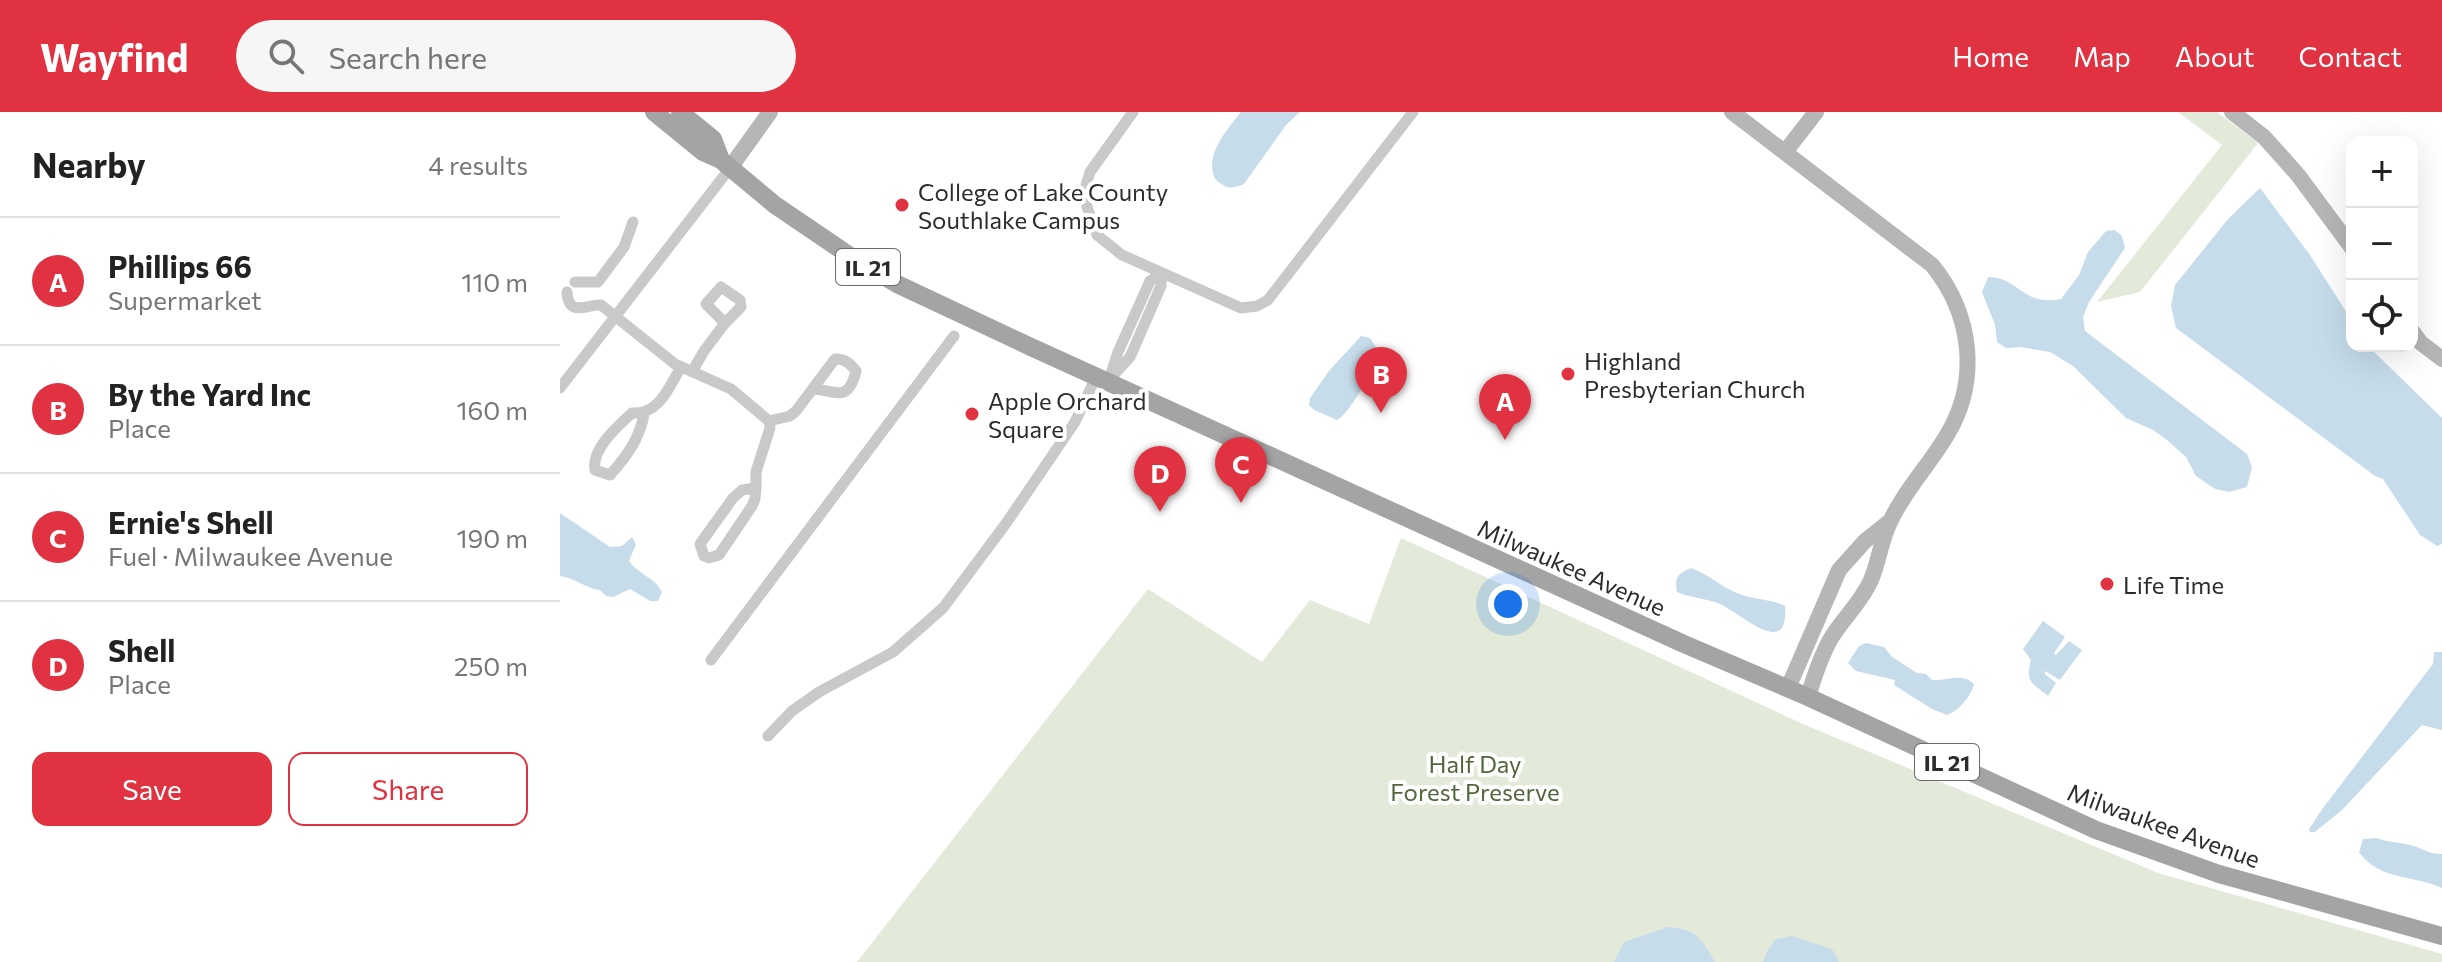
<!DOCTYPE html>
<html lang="en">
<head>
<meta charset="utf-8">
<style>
	:root { --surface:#fff; --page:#f6f6f6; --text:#222; --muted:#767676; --line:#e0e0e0; --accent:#e03240 }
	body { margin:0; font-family:Commissioner,sans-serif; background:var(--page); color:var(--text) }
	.controls { position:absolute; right:24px; top:24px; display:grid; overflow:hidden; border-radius:16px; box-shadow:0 8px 32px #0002 }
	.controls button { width:72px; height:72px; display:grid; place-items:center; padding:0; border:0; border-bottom:2px solid var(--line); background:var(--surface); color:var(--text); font:40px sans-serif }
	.you { position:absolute; left:948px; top:492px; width:28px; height:28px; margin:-20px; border:6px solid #fff; border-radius:50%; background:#1a73e8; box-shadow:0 0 0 12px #1a73e833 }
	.badge { display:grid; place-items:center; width:52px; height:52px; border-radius:50%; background:var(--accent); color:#fff; font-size:26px; font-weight:700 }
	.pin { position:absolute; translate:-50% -66px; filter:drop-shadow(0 2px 4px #0008) }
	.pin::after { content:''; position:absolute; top:42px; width:28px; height:24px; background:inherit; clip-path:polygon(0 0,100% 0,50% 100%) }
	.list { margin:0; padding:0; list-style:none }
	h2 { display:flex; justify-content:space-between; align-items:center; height:104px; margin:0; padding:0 32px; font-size:34px }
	h2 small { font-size:26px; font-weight:400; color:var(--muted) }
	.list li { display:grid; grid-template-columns:52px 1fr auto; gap:24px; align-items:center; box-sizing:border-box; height:128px; padding:0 32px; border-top:2px solid var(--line) }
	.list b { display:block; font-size:30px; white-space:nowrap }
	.list p { margin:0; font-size:26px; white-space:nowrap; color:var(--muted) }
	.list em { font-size:26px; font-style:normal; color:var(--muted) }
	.actions { display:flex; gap:16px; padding:24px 32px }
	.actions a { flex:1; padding:18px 0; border:2px solid var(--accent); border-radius:16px; text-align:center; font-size:28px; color:var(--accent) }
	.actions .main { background:var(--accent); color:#fff }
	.icon { flex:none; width:44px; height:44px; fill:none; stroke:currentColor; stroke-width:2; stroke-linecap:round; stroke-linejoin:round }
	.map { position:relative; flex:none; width:1882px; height:850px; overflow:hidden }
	header { display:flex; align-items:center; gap:48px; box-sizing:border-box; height:112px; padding:0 40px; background:var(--accent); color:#fff }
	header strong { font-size:38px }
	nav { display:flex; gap:44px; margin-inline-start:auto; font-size:28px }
	.search { width:560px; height:72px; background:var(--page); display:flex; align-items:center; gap:20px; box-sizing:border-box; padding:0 28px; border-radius:44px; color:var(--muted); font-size:30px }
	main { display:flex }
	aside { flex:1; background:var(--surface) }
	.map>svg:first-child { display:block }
</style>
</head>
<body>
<header>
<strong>Wayfind</strong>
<div class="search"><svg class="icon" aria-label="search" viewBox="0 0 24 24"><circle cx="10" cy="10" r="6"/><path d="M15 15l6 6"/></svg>Search here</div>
<nav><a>Home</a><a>Map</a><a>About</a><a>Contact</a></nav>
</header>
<main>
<aside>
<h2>Nearby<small>4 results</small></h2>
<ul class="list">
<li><span class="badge">A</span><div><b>Phillips 66</b><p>Supermarket</p></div><em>110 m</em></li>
<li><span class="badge">B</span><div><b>By the Yard Inc</b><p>Place</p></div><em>160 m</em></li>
<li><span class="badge">C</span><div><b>Ernie's Shell</b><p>Fuel · Milwaukee Avenue</p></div><em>190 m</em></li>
<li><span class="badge">D</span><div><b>Shell</b><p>Place</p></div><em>250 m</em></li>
</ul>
<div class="actions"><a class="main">Save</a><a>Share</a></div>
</aside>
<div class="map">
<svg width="1882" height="850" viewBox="0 0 1882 850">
	<rect width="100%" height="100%" fill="#fff"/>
	<path fill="#e3eada" d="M1618,0H1657L1698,31L1580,180L1537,190L1662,33Z
		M841,426L1243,612L1598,761L1882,842V850H297L588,477L702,550L750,488L809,512Z"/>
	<path fill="#c6dcea" d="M681,0H740L726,13L684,72C671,78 665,76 655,67C644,43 667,18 681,0Z
		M1700,76L1750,143L1792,209V234H1808L1882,306V432L1877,434L1860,423L1823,367L1815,364L1616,216L1611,194L1615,173L1668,107Z
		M1555,118L1562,124L1565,136L1529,190L1523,205L1525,219L1687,342L1692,355L1687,375L1669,380L1655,377L1636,364L1626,345L1607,328L1593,318L1566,306L1513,254L1490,240L1460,235L1446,236L1437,230L1435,213L1422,180L1428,165C1459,165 1463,195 1501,187L1519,163L1528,140L1546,119Z
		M801,224L810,226L819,240C816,254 789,303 777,308L754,298L749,293L750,286L769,259Z
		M0,401L50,435L62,434L72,425L76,432L69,449C78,462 96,466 102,480L98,489H90L70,477L53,485L46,484L40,478C25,476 15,466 0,464Z
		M1131,456C1149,462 1163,477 1182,483C1197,488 1211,487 1225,494C1229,548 1183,503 1160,492C1146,486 1130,486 1117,480C1114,466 1118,461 1131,456Z
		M1483,509L1505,525L1494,541L1496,543L1509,529L1522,538L1500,568L1485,559V562L1496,571L1488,584C1471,570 1465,570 1471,548L1463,537Z
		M1306,531L1324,535L1332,545L1357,561L1366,562L1372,568C1388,569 1402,560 1414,572C1411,584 1399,599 1387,603L1372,597L1334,573L1335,568L1296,559L1288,551L1299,534Z
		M1874,540H1882V618L1862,613L1782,698L1755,720H1750L1749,717L1763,696L1873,552Z
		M1816,726C1829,731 1844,730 1857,735C1867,739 1870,742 1882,742V776C1855,763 1819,769 1799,740L1803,727Z
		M1108,815C1137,817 1141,826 1155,850H1054L1064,830Z
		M1232,824L1272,837L1279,850H1203L1207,839L1216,827Z"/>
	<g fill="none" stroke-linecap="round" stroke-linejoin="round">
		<path stroke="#c9c9c9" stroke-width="11" d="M573,0L530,60L526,73L527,95L537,123L562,143L681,196L697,194L708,188L853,0
			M15,170H38L64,135L73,110
			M7,180C9,206 26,192 41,193L115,252L171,277L209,309
			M132,260L144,239L165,211L146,192L161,175L180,188L181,195L165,211
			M550,265L558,240L590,169L601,162
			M548,269L570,245L601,174V162
			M0,276L170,56
			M84,302C80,326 67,344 50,363L35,358C31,337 58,314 72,301C99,303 109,275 121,255
			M209,309L230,304L236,299L275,247C284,246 291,252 296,259C288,292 275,278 253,277
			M196,376L195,387L192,394L159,443L149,446L144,444L140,432L173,386L182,378L196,376V360L210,316L209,309
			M151,548L394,224
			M208,624L232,599L259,580L333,540L383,496L447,410L515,310L536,265"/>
		<path stroke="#b6b6b6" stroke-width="16" d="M1172,0L1372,153C1412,202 1420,268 1387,323C1370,352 1344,379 1330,410C1321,428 1319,449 1311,468C1301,491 1282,507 1270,528C1260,546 1254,565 1248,585
			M1672,0L1704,25L1738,63L1792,136
			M1225,40L1256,0
			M170,56L210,0
			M1852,219L1861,231L1882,247
			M1228,576L1279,458L1305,429L1329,410"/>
		<path stroke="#a4a4a4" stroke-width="18" d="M94,0L143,40L161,48L215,93L293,146L337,172L471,235L1124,532L1248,585L1536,718L1659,762L1882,824
			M120,0L153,27L161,48"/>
	</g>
	<g fill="#e03240" stroke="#fff" stroke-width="3">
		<circle cx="342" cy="93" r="8"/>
		<circle cx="1008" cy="262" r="8"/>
		<circle cx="412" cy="302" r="8"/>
		<circle cx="1547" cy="472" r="8"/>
	</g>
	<g text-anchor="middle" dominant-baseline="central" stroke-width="8" stroke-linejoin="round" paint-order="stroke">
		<g fill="#fff" stroke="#6b6b6b" stroke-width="2">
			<rect x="276" y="137" width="64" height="36" rx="6"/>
			<rect x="1355" y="632" width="64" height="36" rx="6"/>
		</g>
		<g font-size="22" font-weight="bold" fill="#2c2c2c">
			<text x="308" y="155">IL 21</text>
			<text x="1387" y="650">IL 21</text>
		</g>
		<g font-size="24" fill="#2c2c2c" stroke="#fff" text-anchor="start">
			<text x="358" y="79">College of Lake County<tspan x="358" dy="28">Southlake Campus</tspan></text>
			<text x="1024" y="248">Highland<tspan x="1024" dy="28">Presbyterian Church</tspan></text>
			<text x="428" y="288">Apple Orchard<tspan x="428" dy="28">Square</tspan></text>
			<text x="1563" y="472">Life Time</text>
		</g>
		<g font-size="24" fill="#2c2c2c" stroke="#fff">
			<text transform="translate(1012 455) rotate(24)">Milwaukee Avenue</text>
			<text transform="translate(1604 713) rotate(20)">Milwaukee Avenue</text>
		</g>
		<g font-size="24" fill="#50663b" stroke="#fff">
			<text x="915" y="651">Half Day<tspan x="915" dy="28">Forest Preserve</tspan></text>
		</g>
	</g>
</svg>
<div class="controls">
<button>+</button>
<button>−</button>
<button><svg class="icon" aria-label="locate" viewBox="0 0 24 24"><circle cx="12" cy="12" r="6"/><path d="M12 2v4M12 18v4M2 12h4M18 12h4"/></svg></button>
</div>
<div class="you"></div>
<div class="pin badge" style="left:945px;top:328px">A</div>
<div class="pin badge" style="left:821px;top:301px">B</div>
<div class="pin badge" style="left:681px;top:391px">C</div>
<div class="pin badge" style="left:600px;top:400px">D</div>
</div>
</main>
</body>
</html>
